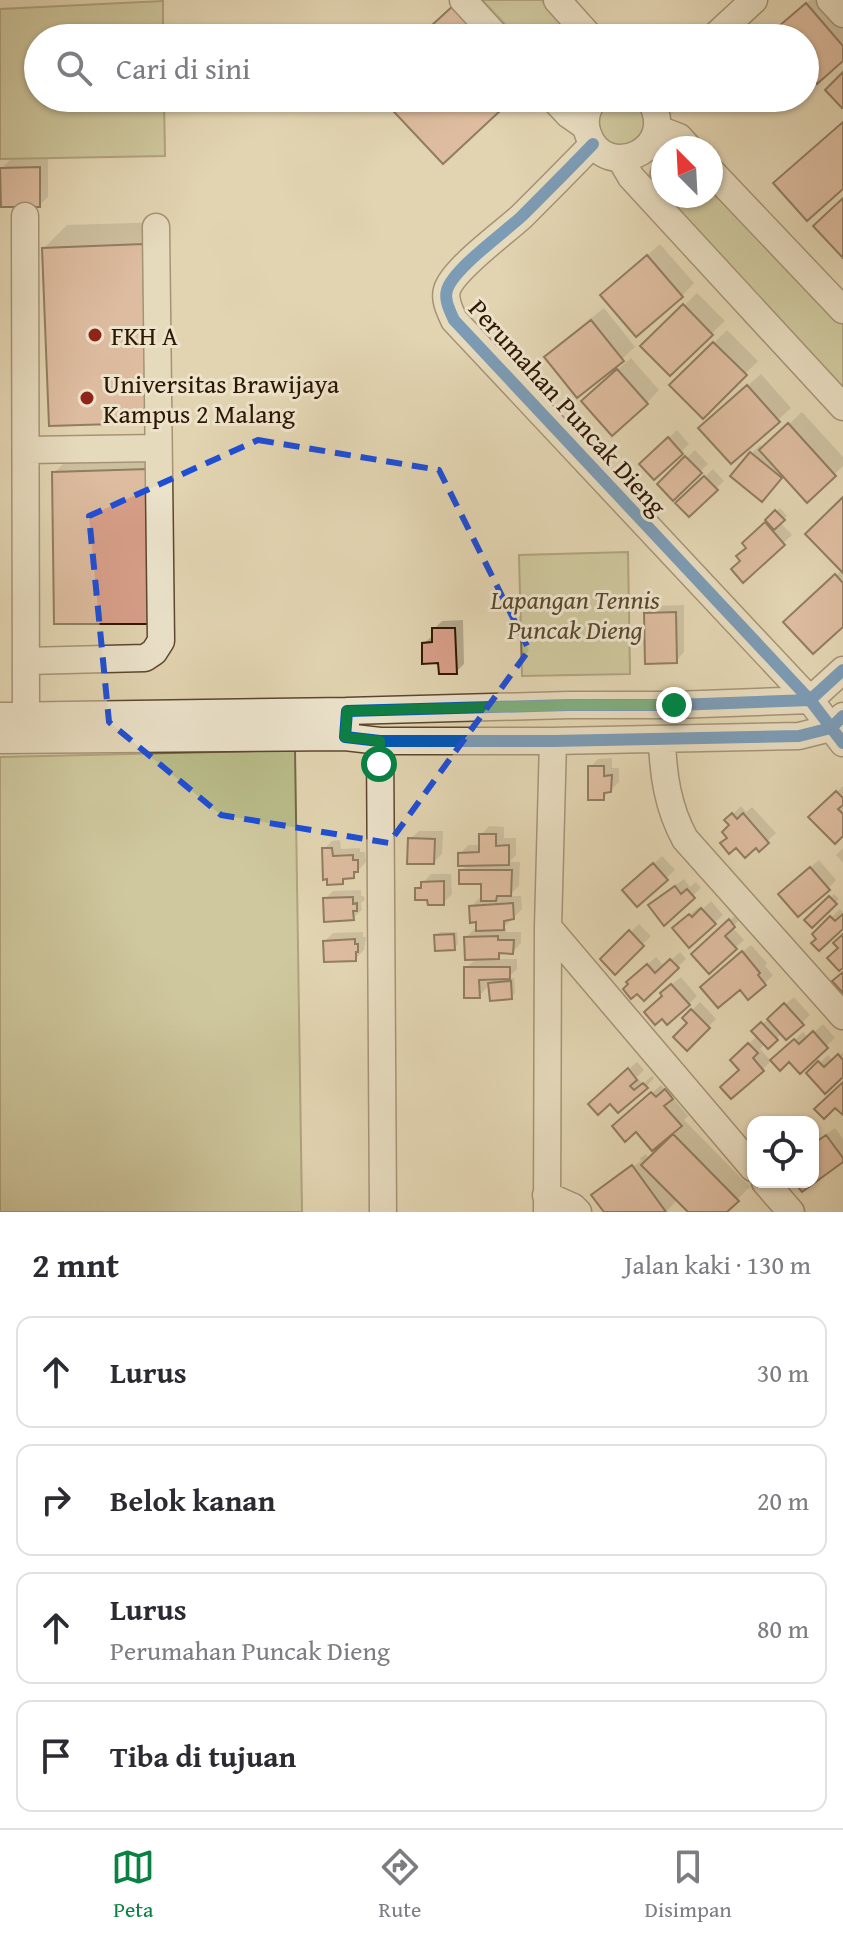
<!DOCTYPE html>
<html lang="id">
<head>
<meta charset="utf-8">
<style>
	:root { --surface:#fff; --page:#f2f2f3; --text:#2b2b33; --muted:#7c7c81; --line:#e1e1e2; --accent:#0b8043 }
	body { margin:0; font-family:"Gentium Book Plus",serif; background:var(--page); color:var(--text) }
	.controls { position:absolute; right:24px; bottom:24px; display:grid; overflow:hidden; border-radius:16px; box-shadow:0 2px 6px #0004 }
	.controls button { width:72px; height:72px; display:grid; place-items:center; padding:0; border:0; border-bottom:2px solid var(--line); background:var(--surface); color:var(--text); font:40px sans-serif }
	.compass { position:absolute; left:651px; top:136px; width:72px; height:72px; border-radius:50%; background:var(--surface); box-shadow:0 2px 6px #0004; rotate:336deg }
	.stop { position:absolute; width:24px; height:24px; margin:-18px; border:6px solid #0b8043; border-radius:50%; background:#fff }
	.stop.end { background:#0b8043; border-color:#fff; box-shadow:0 2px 8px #0008 }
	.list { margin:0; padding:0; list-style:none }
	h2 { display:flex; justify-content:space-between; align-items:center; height:104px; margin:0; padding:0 32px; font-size:34px }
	h2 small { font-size:26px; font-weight:400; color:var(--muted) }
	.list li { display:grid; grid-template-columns:52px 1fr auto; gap:24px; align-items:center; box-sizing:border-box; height:112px; margin:0 16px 16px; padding:0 16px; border:2px solid var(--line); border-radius:16px }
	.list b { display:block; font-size:30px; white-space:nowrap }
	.list p { margin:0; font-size:26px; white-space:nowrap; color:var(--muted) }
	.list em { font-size:26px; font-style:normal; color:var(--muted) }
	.icon { flex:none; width:44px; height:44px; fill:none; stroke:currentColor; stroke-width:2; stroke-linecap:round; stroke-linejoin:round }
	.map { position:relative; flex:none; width:843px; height:1212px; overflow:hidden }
	.search { position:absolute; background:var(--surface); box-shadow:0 2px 6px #0004; left:24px; right:24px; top:24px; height:88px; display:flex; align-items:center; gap:20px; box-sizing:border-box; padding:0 28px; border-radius:44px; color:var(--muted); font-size:30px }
	.sheet { height:616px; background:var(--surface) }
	nav { display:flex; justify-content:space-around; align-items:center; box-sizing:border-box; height:112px; border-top:2px solid var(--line); background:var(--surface); font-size:22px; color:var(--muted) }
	nav a { display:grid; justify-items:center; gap:4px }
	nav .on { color:var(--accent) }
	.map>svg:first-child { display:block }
</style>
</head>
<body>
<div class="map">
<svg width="843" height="1212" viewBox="0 0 843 1212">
	<rect width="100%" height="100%" fill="#e2d4b1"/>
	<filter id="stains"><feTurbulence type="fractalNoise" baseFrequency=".0025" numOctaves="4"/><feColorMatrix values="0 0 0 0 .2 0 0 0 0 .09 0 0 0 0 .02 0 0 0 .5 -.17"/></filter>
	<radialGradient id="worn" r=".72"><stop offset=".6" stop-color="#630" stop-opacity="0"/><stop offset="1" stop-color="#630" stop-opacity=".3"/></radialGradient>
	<path fill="#b8bb88" stroke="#746844" stroke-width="2" d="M476,0H542L577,38H511Z
		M163,1V38H38V98H164L165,156L0,159V9Z
		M598 122a24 24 0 1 1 48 0a24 24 0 1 1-48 0Z
		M663,156V196H711V180L843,319V392L650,185C648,171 652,164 663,156Z
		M628,552L630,674L522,676L519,555Z
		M295,750L302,1212H0V757Z"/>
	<path fill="#0003" fill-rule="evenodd" d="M461,0H484L520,38H420Z
		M810,0H827L843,19V58L805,67V38H780L787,20Z
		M48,159V197L39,205L2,168L10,160Z
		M166,222L169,398L44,248L67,225Z
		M660,244L694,283L682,296L615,283Z
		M697,293L725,321L670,374L643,346Z
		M604,308L635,347L622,359L547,357L559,344Z
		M727,330L758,361L703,416L672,385Z
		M631,358L659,390L647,403L596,389Z
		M761,374L791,408L778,420L714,415Z
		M802,412L843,457V466L807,500L784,474L770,491L752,453L760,445L763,448Z
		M677,430L689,444L654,477L641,464Z
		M695,450L708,464L673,498L660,484Z
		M164,453L166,605L54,473L71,456Z
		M713,469L724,481L689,515L678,503Z
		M843,499V624L799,609L842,570Z
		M780,508L787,516L780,522L792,535L743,580V560L748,547L745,543Z
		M684,605V652L676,661L646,614L654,606Z
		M463,620L464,664L456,672L440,661L424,643L434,635V629L442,621Z
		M612,758V768H619V782L603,798L590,767L598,759Z
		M843,786V834L811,817Z
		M741,806L746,812L752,807L776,833L759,849L729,838L732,825L727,820Z
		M489,826L504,827V838H516V855L509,862H520L519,886L508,896H521L522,909L503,928H506V932H521V943L513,952L504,951L496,959H517V969L507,979L514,978L515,993L511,997L490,984L479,996L466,968L477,958L466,938L474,929H478L471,907L479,898H483L484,882L461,871L468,864L460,854L468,845H481V835ZM496,977L487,987V978Z
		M419,831H443L442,854L434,862L410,839Z
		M340,840L341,849L360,848V852H365L366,862L353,876H347L342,882L324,849L332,841Z
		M843,848V863L836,855Z
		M662,856L675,870L638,904L633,882Z
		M819,860L836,880L828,889L789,886Z
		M431,874H451L452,894L443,903L429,898L417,889Z
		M684,879L690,887L696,882L701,888L665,923L659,897Z
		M361,890V896H364L365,900L361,903L362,910L353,918L325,899L333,891Z
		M834,894L839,899L812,925L807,920Z
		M711,901L723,915L689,945L683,920L699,907L701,911Z
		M840,909L843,912V926L818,939L814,934Z
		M738,913L742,917L732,927L744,940L735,948L702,946Z
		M639,924L651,936L615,972L603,959Z
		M363,932V937H366L364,950L355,959L325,941L333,933Z
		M440,932H457L458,944L454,948L436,936Z
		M751,945L767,963L765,966L773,975L765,983L748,997L740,987L710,979Z
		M680,952L686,959L644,999L637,974L656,957L664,966Z
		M681,977L697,996L689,1004L665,996L671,985Z
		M794,997L810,1015L802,1023L783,1033L768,1046L765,1043L760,1049L771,1061L763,1069L741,1070L732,1060L758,1035L754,1031Z
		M700,1002L716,1019L687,1048L690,1023L684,1018Z
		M823,1024L835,1038L800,1071L781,1052L803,1032L808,1038Z
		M843,1052V1074L809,1073L828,1055L833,1061Z
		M637,1062L644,1070L637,1077L643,1084L652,1076L654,1078L646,1087L610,1102L599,1096Z
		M674,1082L680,1089L672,1097L688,1116L684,1120L750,1187L724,1212H690L678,1199L666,1212H606L594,1195L605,1184V1187L641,1161L640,1158L646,1154L649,1159L681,1128L679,1126L623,1118L661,1085L665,1090Z
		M835,1128L843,1139V1160L813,1182V1144Z"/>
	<path fill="#d89f89" stroke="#2f1601" stroke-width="2" d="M806,3L843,46V61L817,84L805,70V38H777L772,32Z
		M455,4L487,38H418Z
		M843,72V107L842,108L825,90Z
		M381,98H514L443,164Z
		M843,122V189L807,221L773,183Z
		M40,167V207H1L0,168Z
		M843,198V258L813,226Z
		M143,244L146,423L49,426L42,248Z
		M647,255L683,297L636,337L600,295Z
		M683,304L713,335L670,376L640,346Z
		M591,320L624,361L577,398L544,357Z
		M713,342L747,375L703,419L669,385Z
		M617,369L648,404L612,436L581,401Z
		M747,385L780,422L731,464L698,428Z
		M788,423L836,476L807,503L759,450Z
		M668,437L683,454L654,480L639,464Z
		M750,452L782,478L762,502L730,476Z
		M685,456L702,473L673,501L657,484Z
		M148,469L150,624H54L52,472Z
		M704,476L718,490L689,517L675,503Z
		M843,497V573L805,534Z
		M775,510L785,520L774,530L765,520Z
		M765,522L785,545L743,583L731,569L740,561L736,556L746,548L742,543Z
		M835,574L843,583V627L813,654L783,622Z
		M676,612L677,663L645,664L644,613Z
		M432,628H455L457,674H439L438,663L422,664V643L432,642Z
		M588,766H604V776L612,775L611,792L604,793V800H588Z
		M836,791L843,798V805L838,809L843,814V836L835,844L808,817Z
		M732,813L737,819L743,813L769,843L759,852L756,848L745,858L736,848L729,854L720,843L727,838L722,832L729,825L724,820Z
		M479,834H496V846L509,845V865L458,866V853L479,852Z
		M408,838L435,839L434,864H407Z
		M322,848H332L333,856L353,855V860H358V872H354V878L343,879V884L327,885V879L323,880Z
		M653,863L668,880L637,907L622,890Z
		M810,867L830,890L798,917L778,894Z
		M459,870H512L511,896H497L496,901H481V884H459Z
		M444,881V905H428L427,900H415V888H421V882Z
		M675,886L681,894L687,889L695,898L664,926L648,905Z
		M829,896L837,904L812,928L804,920Z
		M353,897V904L357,903V911H353L354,920L324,922L323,898Z
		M513,903L514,919L504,921V930L476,931V922L470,923L469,906Z
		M701,908L716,924L689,948L672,928L689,914L692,917Z
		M843,914V929L819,951L811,943L816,939L812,934L830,916L835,921Z
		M729,919L735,927L725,936L737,949L709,974L691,954Z
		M629,930L644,946L615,975L600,959Z
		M454,934L455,950L435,951L434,935Z
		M843,934V968L839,971L827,958L838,948L833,943Z
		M498,936V940H514L513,954L499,953V959L465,960L464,937Z
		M355,939V944H358V952H356V961L324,962L323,941Z
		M742,951L760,973L758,975L766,985L748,1000L740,990L718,1008L700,987Z
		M670,959L679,968L644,1001L637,994L631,999L623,989L628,984L626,982L647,964L655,973Z
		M464,967H510V979L479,980L480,998H464Z
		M843,972V993L832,981Z
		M511,981L512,999L490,1001L488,983Z
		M671,984L690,1005L667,1025L662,1019L655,1025L644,1012L662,996L660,993Z
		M784,1003L804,1025L786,1040L767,1019Z
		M691,1009L710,1028L687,1051L673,1037L687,1023L682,1018Z
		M761,1022L778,1040L768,1049L751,1031Z
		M813,1031L828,1048L800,1074L789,1062L780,1071L770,1060L794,1039L799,1044Z
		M748,1043L758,1053L753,1058L764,1071L731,1099L720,1087L739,1070L730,1060Z
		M838,1054L843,1060V1077L825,1094L806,1073L818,1061L824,1067Z
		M628,1068L637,1080L630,1086L634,1090L643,1083L648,1088L618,1113L610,1104L598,1115L588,1104Z
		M843,1082V1115L835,1108L824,1119L814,1109Z
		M665,1089L673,1099L664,1106L682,1126L652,1151L636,1132L625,1142L612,1126L651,1092L656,1097Z
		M673,1134L739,1201L727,1212H688L641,1165Z
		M826,1135L843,1158V1162L802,1192L794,1182H813V1144Z
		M632,1165L666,1212H604L591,1195Z"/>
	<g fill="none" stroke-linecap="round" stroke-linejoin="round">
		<defs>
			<path id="minor" d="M463,0L498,38
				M557,0L591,38
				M830,0L843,14
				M713,38L754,0
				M553,98L569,115L586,127
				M595,98C587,108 583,121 588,134C605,183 682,150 649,98
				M658,129L679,137L689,148
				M593,144C570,168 546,192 522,216C505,232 453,269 447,290C444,300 450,311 454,320L810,700L843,743
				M620,158L631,177L843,407
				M711,171L843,310
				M25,216L26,716
				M27,450L158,448
				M27,661L145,658L154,652L161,641L156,227
				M843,670L810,700L674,705H569L347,711L345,737L380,741H553L799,736L831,728L843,716
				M0,716L347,711
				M0,740L345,737
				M662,740C663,775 668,808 685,839L843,1016
				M380,741L383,1212
				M548,927L753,1168
				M765,1182L791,1212
				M546,1195L573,1207L578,1212
				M547,1212L548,927L553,741"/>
		</defs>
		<use href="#minor" stroke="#5c462d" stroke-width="29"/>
		<use href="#minor" stroke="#ece3cc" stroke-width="26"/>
		<defs>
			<path id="cycleway" d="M593,144C570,168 546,192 522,216C505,232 453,269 447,290C444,300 450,311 454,320L810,700L843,743
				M843,670L810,700L674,705H569L347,711L345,737L380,741H553L799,736L831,728L843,716"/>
		</defs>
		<use href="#cycleway" stroke="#ece3cc" stroke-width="17"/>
		<use href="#cycleway" stroke="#0057b8" stroke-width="12"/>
	</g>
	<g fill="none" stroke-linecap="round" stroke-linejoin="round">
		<path stroke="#0b8043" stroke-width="10" d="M379,764L380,741L345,737L347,711L569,705H674"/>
	</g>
	<path d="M0 0H843V1212H0ZM258,440L439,470L529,650L389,843L221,815L109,722L89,516Z" fill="#e2d4b1" fill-opacity=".55" fill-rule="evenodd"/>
	<path fill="none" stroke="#1d4ed8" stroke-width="6" stroke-dasharray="16 10" stroke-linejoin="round" d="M258,440L439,470L529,650L389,843L221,815L109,722L89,516Z"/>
	<g fill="#8f2418" stroke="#ece3cc" stroke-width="3">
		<circle cx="95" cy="335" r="8"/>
		<circle cx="87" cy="398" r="8"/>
	</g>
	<g text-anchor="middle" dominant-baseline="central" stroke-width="6" stroke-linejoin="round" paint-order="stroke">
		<g font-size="26" fill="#2f1601" stroke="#ece3cc" text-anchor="start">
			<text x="111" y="335">FKH A</text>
			<text x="103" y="383">Universitas Brawijaya<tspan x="103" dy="30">Kampus 2 Malang</tspan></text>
		</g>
		<g font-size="26" fill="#2f1601" stroke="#ece3cc">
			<text transform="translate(568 407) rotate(48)">Perumahan Puncak Dieng</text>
		</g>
		<g font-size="26" font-style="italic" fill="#58482a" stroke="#ece3cc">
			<text x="575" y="599">Lapangan Tennis<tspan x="575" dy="30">Puncak Dieng</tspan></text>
		</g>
	</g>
	<rect width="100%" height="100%" filter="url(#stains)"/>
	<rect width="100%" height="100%" fill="url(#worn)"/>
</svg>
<div class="controls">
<button><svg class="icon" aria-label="locate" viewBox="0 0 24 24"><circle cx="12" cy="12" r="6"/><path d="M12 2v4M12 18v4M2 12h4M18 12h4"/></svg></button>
</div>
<svg class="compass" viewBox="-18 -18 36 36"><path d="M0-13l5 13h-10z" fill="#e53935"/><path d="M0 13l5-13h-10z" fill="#7c7c81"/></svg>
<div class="stop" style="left:379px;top:764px"></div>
<div class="stop end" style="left:674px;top:705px"></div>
<div class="search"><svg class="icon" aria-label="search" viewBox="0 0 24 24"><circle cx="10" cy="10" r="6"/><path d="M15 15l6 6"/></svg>Cari di sini</div>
</div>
<section class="sheet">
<h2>2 mnt<small>Jalan kaki · 130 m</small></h2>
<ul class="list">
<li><svg class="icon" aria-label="ahead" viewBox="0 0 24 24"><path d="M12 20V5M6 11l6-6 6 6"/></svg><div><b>Lurus</b></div><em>30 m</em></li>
<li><svg class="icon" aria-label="right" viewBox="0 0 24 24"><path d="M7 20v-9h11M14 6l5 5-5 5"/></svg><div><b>Belok kanan</b></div><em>20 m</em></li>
<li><svg class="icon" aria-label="ahead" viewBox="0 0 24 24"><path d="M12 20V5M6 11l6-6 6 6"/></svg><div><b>Lurus</b><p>Perumahan Puncak Dieng</p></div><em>80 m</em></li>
<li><svg class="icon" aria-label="arrive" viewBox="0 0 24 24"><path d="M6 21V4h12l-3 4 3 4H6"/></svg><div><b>Tiba di tujuan</b></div></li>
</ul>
</section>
<nav>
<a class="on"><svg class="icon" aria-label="map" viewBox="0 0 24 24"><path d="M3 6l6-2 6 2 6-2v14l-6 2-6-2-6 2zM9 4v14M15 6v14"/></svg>Peta</a>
<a><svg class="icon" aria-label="directions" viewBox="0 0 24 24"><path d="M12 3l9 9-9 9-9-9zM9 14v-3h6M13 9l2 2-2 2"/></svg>Rute</a>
<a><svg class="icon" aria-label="saved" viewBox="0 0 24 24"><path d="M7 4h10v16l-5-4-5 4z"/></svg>Disimpan</a>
</nav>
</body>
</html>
